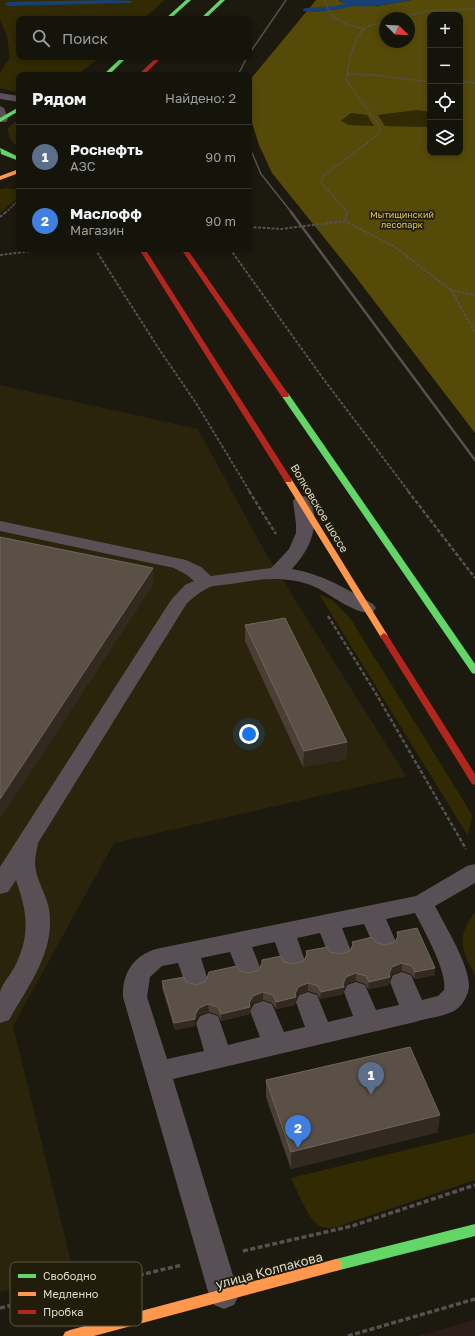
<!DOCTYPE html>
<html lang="ru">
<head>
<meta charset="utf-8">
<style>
	:root { --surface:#15140b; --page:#1e1d14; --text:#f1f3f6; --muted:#9d9e9d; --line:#34332c; --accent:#8c9099 }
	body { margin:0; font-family:"Golos Text",sans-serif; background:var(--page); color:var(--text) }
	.controls { position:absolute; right:12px; top:12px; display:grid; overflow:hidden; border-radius:8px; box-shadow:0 2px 6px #0003 }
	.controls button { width:36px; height:36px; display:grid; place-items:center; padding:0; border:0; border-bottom:1px solid var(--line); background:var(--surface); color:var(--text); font:20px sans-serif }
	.compass { position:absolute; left:379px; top:12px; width:36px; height:36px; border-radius:50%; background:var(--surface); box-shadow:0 2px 6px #0003; rotate:114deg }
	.you { position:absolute; left:249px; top:734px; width:14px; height:14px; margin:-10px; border:3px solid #fff; border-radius:50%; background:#1a73e8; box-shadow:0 0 0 6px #1a73e833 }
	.badge { display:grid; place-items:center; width:26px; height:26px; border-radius:50%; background:var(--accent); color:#fff; font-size:13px; font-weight:700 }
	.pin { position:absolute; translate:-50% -33px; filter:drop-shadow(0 1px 2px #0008) }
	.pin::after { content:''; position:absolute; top:21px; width:14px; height:12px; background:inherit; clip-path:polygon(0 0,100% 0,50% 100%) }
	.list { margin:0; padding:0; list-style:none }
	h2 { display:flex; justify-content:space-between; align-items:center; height:52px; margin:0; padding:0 16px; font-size:17px }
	h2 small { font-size:13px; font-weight:400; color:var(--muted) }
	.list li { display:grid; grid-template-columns:26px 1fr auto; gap:12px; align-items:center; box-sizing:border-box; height:64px; padding:0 16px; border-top:1px solid var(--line) }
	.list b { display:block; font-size:15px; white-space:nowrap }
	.list p { margin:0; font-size:13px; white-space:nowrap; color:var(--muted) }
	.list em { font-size:13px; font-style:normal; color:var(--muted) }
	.icon { flex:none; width:22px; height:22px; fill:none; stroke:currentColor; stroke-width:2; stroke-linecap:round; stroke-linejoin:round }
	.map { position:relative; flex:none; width:475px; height:1336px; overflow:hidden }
	.search { position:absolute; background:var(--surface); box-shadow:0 2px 6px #0003; left:16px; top:16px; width:236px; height:44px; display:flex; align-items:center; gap:10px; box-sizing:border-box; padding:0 14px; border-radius:8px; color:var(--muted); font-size:15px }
	.panel { position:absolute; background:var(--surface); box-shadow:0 2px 6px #0003; left:16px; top:72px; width:236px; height:180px; border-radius:8px }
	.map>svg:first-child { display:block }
</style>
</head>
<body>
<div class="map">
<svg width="475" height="1336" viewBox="0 0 475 1336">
	<rect width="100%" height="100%" fill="#1c1a0f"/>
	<path fill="#2a240c" d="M0,385L198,429L265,552L406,776L114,843L13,1026L74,1274L0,1292Z"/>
	<path fill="#2e1e19" d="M475,1320V1336H418Z"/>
	<path fill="#312a02" d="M0,0H165L143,19H19V57H100L77,75H19V93L0,88V73L10,57L7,36L0,20Z
		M418,110L430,112V127L385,126L378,115Z
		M351,113L367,115L375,126L349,125L341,121Z
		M19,118V147C11,142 8,137 8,128Z
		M6,188L19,190V197L0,213V189Z
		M319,594L332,600L350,618L468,808L472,816L468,836Z
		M475,912V975C461,949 456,938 475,912Z
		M475,1133V1180L333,1228C327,1228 322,1228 318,1225C307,1216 297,1191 291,1178Z"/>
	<path fill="#564a09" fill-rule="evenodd" d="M316,0H339L341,2L377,6L411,0H475V433L355,276L272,173L259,145L249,113V81ZM430,15H460V153H430V127L385,126L378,115L418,110L430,112ZM385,18H409V42H385ZM351,113L367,115L374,126L349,125L341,121Z"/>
	<path fill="#174074" d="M339,0H411C392,3 356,13 339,0Z"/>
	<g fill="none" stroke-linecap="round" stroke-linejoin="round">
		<path fill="#174074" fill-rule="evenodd" d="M109,0L133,1L130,3L8,6L5,4L8,2Z
			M361,0H369C358,7 313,16 302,10L305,8L336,6Z"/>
		<path stroke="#565150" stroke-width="1.5" stroke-dasharray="2.5 1" stroke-linecap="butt" d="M325,0C329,20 346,25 364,29
			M396,18L433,10L475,9
			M347,74L376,75L430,82
			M460,81L475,83
			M5,213L19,200
			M347,213V211L321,183L323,176L375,137L380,131L378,124L346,80C349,65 352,35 367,27C372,24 379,24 385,22"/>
		<path stroke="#565150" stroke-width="2" stroke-dasharray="3 1.5" stroke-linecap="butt" d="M0,217L6,212
			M345,221L347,212
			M249,227L281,229L345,221L395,247L451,290L475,295
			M95,249L161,352L196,403L250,492
			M230,249L322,377L409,492
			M0,255L49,249
			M451,290L475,332"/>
		<path stroke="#565150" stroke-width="2.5" stroke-dasharray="4 2" stroke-linecap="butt" d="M249,491L276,534
			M408,491L475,578
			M328,616L375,692L466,849"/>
		<path stroke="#565150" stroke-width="3.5" stroke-dasharray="5 2.5" stroke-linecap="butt" d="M243,1251L352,1226L475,1185
			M0,1308L182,1265
			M348,1336L475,1299"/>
		<path fill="#585055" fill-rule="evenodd" d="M0,93L19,96V102L0,99Z
			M0,106L4,108L8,119L6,122H0Z
			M302,496L308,497C312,502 313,509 314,515C316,537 306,553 292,569C322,574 347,589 373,604L376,608L373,612C356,616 331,594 315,587C287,575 260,579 231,584C224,585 216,585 210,587C201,591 194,597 187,603L38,843C37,850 35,856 35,862C35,879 46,893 49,909C56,951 28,986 9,1020L0,1023C0,1013 0,1002 0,992C2,984 11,974 15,966C31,934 27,912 16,880L8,892L0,894V867L171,600L185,585L194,581L187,575L174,568L0,531V521L186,560L201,567L211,576L271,568L278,561L289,549L296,533V524L293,501L296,497Z
			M475,864V883L435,906C445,926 469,964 469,986C469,994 462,1007 454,1011C442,1017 427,1018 415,1022L173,1079L239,1295L234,1305L224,1309L214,1305L209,1295L123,997C122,974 133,956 156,949L416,896L467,866ZM415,913C424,930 448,973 444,990L438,996L422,1000L411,975L402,972L393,975L390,982L399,1005L376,1010L365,985L356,982L347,985L344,992L353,1016L328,1022L317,995L308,992L299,995L296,1002L305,1027L284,1032L272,1004L263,1001L254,1004L250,1011L260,1037L228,1045L218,1016L209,1013L200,1016L196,1023L204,1051L167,1059L147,997L150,977L162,966L178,963L187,988L196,991L205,988L208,981L201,958L230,952L240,977L249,979L258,977L261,970L252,947L275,942L284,968L293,970L302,968L305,961L297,938L320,933L330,958L339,960L348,958L351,951L342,928L364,924L375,948L384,951L393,948L396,942L386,919Z"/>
		<path fill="#63d668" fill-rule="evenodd" d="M186,0H191L170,19H165Z
			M220,0H225L205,19H200Z
			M122,57H127L109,75H103Z
			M19,107V111L0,122V118Z
			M0,148L19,157V161L1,154Z
			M282,393H288L475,664V674L472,673L281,395Z
			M475,1224V1236L336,1271L331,1269L330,1265L331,1261L336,1259Z"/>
		<path fill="#ff974d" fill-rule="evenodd" d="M19,169V173L0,180V176Z
			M285,478H291L292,480L388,636L387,638H381L380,636L284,480Z
			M336,1259L341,1261L342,1265L341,1269L336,1271L94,1336H63L65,1332L70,1330Z"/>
		<path fill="#b3261e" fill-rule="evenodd" d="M157,57H162L144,75H138Z
			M139,249H145L292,480L291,482H285L284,480Z
			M181,249H187L289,395L288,397H282Z
			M384,633L388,636L475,774V785L472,784L380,636Z"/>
		<path stroke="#575250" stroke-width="1.5" d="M249,54L286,0
			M238,75L247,57
			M249,146L261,174L292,213"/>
		<path stroke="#575250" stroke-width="2.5" d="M291,212L475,460"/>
	</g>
	<path fill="#4b3f35" d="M245,625L347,742L346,759L303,767L245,641Z
		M397,932L435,975L415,979L411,974L402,971L392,974L390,978L389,985L368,989L365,984L356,981L346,984L344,989L343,994L320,999L317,994L308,991L298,994L296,999L295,1005L276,1009L272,1003L263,1000L253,1003L250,1008V1014L221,1021L218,1015L209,1012L199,1015L195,1021V1026L175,1030L162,988V981L186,982L196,985L240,971L249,973L259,970L262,965V960L284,962L294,964L304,961L306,957V951L330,952L340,954L350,951L352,947V942H375L385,945L395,942L397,938Z
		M266,1080L438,1132L291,1169L266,1097Z"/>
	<path fill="#32291f" d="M153,568L154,584L0,819V799Z
		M347,742L346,759L303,767L304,751Z
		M402,963V971L392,974L390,978L389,985L368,989L369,982L389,974L392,967Z
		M435,968V975L415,979V972Z
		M356,973V981L346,984L344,989L343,994L320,999L321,992L343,984L346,977Z
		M308,983V991L298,994L296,999L295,1005L276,1009V1002L295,994L298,987Z
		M263,992V1000L253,1003L250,1008V1014L221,1021V1014L249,1003L253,996Z
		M208,1004L209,1012L199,1015L195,1021V1026L175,1030L174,1023L195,1015L199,1008Z
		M440,1115L438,1132L291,1169V1152Z"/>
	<path fill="#5b5045" stroke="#6f655b" d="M0,537L153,568L0,799Z
		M285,618L347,742L304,751L245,625Z
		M417,928L435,968L415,972L412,966L402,963L392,967L389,974L390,977L369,982L366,976L356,973L346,977L343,984L344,987L321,992L318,986L308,983L298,987L295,994L296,997L276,1002L273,995L263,992L253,996L249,1003L250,1007L221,1014L218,1007L208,1004L199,1008L195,1015V1019L174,1023L162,981L184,977L186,982L196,985L206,981L209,972L237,966L240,971L249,973L259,970L262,963V960L281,956L284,962L294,964L304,961L307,954L306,951L327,947L330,952L340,954L350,951L353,944L352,942L372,937L375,942L385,945L395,942L398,936L397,932Z
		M410,1047L440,1115L291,1152L266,1080Z"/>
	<g text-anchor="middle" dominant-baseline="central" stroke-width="3.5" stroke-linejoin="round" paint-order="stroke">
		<g font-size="9" fill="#dfc851" stroke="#211d0a">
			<text x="402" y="214">Мытищинский<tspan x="402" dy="10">лесопарк</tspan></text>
		</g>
		<g font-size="11" fill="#dedbcf" stroke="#211d0a">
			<text transform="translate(320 508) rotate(59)">Волковское шоссе</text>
		</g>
		<g font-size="13" fill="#dedbcf" stroke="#211d0a">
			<text transform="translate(269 1270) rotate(-15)">улица Колпакова</text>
		</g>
	</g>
	<rect x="10" y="1262" width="132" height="64" rx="6" fill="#211d0a" stroke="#5a5645" stroke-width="1"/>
	<rect x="18" y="1274" width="18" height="4" fill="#63d668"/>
	<rect x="18" y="1292" width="18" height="4" fill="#ff974d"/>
	<rect x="18" y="1310" width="18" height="4" fill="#b3261e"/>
	<g font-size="11" fill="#dedbcf">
		<text x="43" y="1280">Свободно</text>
		<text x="43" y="1298">Медленно</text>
		<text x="43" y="1316">Пробка</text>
	</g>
</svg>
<div class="controls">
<button>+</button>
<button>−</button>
<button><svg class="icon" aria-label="locate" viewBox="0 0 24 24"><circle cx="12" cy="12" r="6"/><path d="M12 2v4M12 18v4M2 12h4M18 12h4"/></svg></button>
<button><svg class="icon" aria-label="layers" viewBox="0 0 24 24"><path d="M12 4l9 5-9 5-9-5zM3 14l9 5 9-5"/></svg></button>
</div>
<svg class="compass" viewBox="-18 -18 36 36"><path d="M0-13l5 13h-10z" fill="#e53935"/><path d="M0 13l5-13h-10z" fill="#9d9e9d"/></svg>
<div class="you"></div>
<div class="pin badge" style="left:371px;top:1095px;background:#5c6f8a">1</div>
<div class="pin badge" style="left:298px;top:1148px;background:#3f7fe0">2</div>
<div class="search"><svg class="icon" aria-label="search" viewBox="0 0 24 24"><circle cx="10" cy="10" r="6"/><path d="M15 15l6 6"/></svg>Поиск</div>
<section class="panel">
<h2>Рядом<small>Найдено: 2</small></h2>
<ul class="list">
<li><span class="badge" style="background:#5c6f8a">1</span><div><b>Роснефть</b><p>АЗС</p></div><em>90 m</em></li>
<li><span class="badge" style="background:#3f7fe0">2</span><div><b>Маслофф</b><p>Магазин</p></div><em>90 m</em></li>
</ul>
</section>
</div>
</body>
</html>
